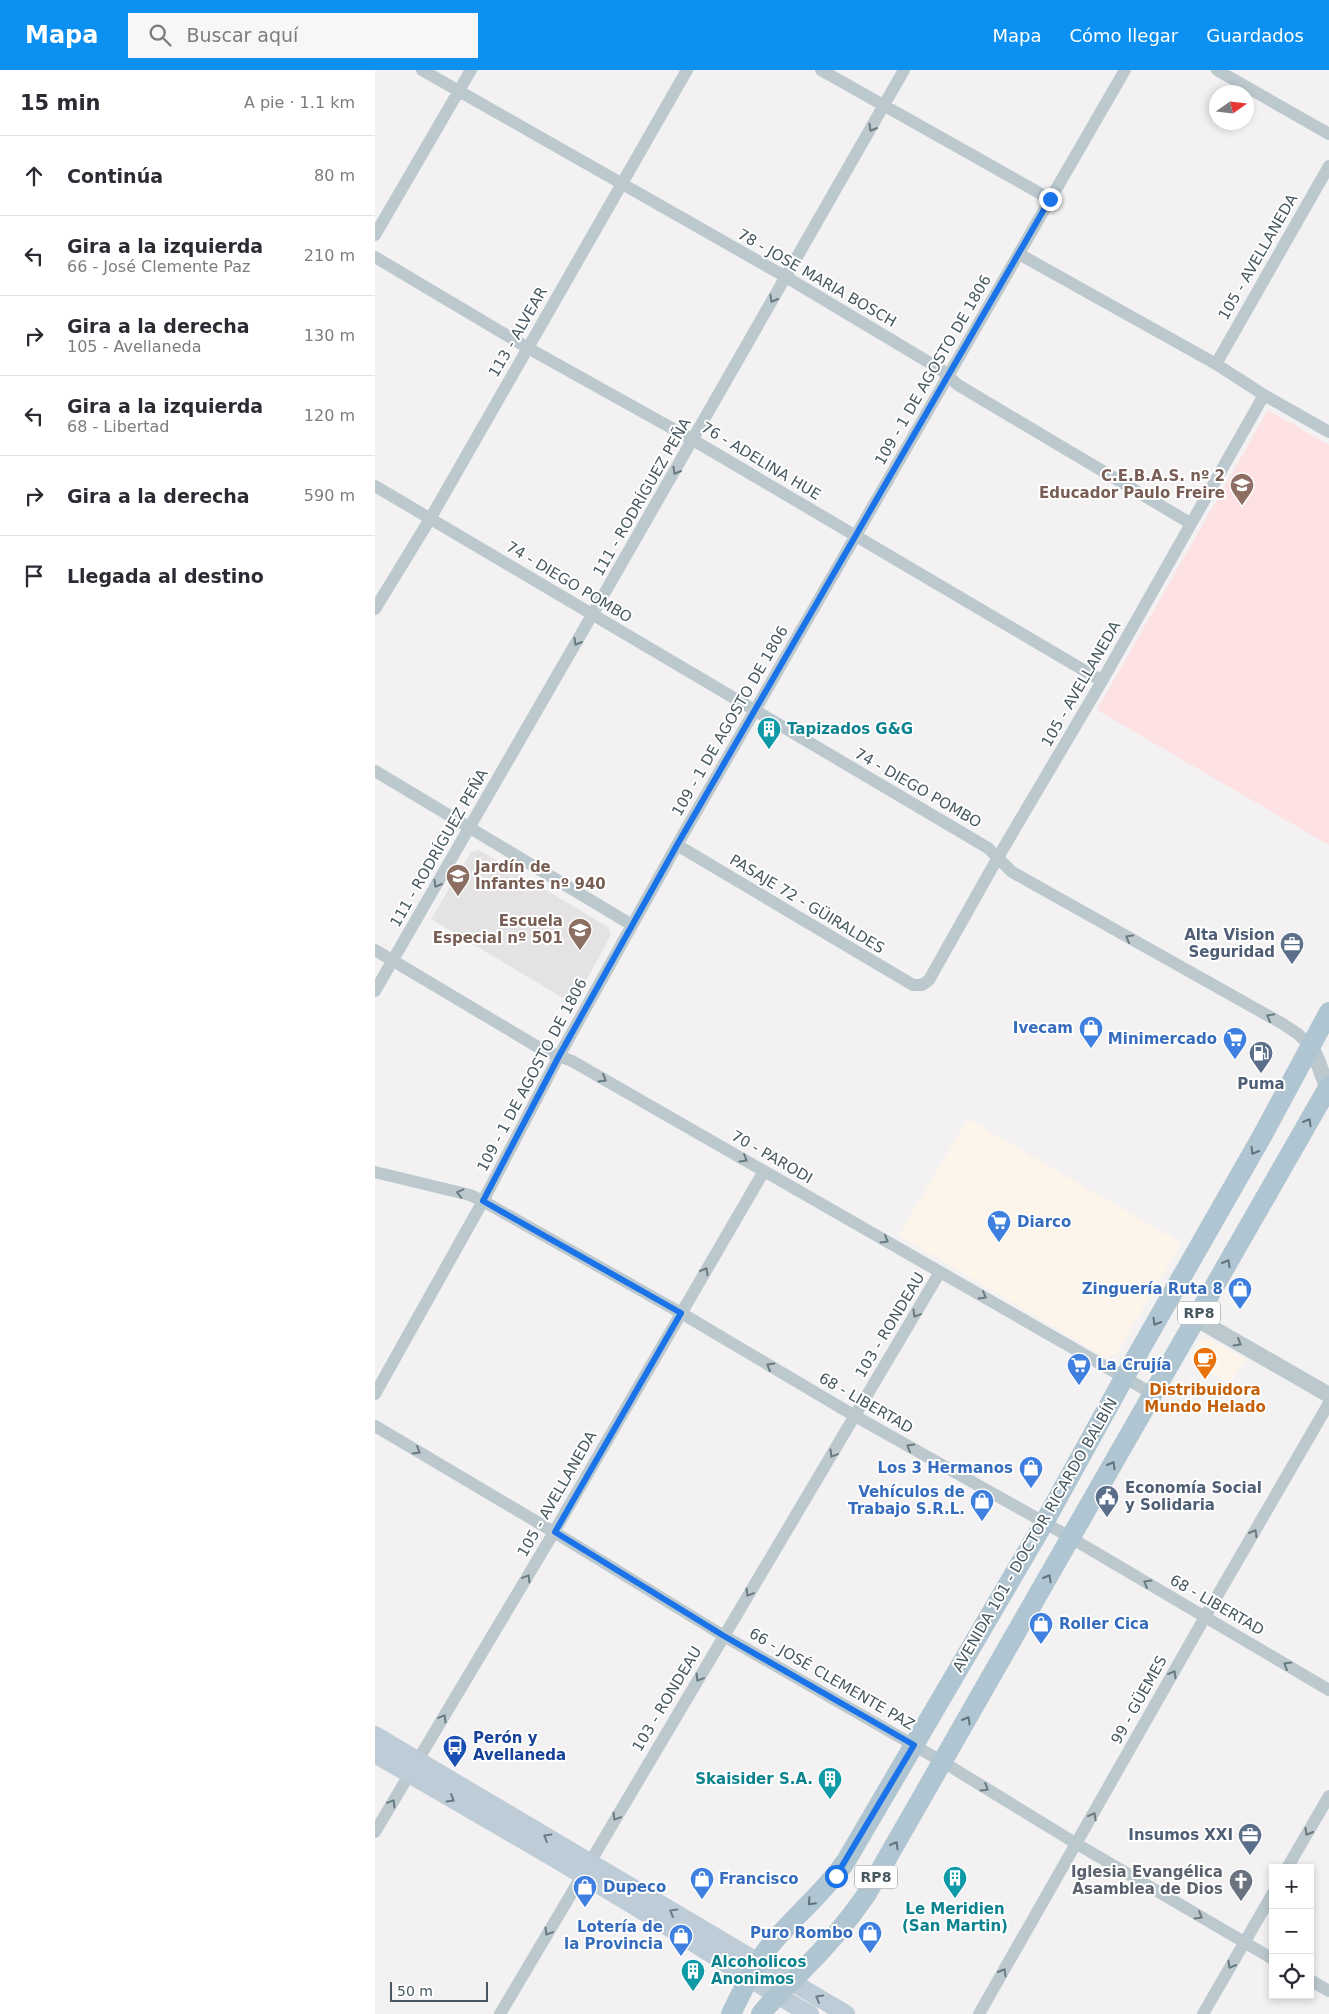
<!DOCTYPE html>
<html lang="es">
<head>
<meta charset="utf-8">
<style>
	:root { --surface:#fff; --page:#f7f7f7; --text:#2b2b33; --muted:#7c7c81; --line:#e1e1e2; --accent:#0c91f2 }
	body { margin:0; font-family:"DejaVu Sans",sans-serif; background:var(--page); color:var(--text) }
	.controls { position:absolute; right:15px; bottom:15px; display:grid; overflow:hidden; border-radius:0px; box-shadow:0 2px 8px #0003 }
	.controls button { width:45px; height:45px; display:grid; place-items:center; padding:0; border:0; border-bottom:1px solid var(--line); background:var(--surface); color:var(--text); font:25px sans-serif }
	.compass { position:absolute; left:834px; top:15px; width:45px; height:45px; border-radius:50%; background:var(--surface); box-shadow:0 2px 8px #0003; rotate:76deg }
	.scale { position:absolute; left:15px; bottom:12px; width:98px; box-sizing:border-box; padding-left:5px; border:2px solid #475860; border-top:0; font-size:14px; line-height:18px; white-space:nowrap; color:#475860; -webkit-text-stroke:4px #fff; paint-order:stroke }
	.stop { position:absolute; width:15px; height:15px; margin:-11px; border:4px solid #1a73e8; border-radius:50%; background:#fff }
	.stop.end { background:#1a73e8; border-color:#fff; box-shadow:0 1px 5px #0008 }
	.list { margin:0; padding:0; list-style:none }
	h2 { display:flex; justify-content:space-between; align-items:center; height:65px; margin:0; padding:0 20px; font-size:21px }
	h2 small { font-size:16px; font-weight:400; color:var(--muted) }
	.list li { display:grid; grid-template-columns:32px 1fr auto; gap:15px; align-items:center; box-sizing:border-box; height:80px; padding:0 20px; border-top:1px solid var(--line) }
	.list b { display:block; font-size:19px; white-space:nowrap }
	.list p { margin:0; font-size:16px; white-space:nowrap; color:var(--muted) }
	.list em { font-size:16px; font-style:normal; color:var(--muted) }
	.icon { flex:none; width:28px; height:28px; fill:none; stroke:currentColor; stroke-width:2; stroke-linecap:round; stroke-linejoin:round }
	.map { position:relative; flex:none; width:954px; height:1944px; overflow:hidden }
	header { display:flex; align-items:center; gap:30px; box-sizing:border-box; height:70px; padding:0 25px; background:var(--accent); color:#fff }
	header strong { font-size:24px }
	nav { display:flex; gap:28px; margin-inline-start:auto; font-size:18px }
	.search { width:350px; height:45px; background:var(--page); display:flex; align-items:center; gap:12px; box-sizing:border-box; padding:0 18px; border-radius:0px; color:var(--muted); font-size:19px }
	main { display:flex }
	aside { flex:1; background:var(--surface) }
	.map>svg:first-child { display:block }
</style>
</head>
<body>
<header>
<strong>Mapa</strong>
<div class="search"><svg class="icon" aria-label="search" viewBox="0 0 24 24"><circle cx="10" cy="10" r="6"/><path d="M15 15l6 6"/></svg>Buscar aquí</div>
<nav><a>Mapa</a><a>Cómo llegar</a><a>Guardados</a></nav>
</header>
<main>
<aside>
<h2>15 min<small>A pie · 1.1 km</small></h2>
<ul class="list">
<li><svg class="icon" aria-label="ahead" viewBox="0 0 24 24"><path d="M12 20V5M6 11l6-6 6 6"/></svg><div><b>Continúa</b></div><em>80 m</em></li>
<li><svg class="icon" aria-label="left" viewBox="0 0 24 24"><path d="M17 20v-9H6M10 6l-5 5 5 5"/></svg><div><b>Gira a la izquierda</b><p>66 - José Clemente Paz</p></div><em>210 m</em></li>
<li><svg class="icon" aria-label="right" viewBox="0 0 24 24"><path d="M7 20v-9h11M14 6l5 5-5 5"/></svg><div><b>Gira a la derecha</b><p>105 - Avellaneda</p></div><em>130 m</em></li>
<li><svg class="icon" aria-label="left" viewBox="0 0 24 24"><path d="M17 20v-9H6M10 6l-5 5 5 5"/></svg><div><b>Gira a la izquierda</b><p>68 - Libertad</p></div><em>120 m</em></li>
<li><svg class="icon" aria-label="right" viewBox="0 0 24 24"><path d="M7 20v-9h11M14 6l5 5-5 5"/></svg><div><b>Gira a la derecha</b></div><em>590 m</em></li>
<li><svg class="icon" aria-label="arrive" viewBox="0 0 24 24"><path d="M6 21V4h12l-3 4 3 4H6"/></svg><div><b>Llegada al destino</b></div></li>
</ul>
</aside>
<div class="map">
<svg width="954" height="1944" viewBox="0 0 954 1944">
	<rect width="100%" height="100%" fill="#f3f1f1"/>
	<path fill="#fdf5ea" d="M593,1049L806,1173L742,1283L731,1288L524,1165Z
		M833,1268L870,1289L855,1314L813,1291L825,1270Z"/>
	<path fill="#e4e2e3" d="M104,780L233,857L236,865L198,934L56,849L96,782Z"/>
	<path fill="#fde1e3" d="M893,340L954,375V775L722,640Z"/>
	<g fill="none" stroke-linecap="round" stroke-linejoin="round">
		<path stroke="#bbc8ce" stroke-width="12" d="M47,0L411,207L565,299L583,315L815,453
			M446,0L675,129
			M842,0L954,64
			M0,165L96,0
			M644,184L841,294L889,325L954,362
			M0,187L153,278L318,370L727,611
			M841,294L954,96
			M0,416L613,778L637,802L908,954L923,964L935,976
			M0,539L55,449L312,0
			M0,701L257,855
			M302,775L538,915H547L554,910L622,789L727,611L889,325
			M0,880L168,980L197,991L778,1324
			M0,921L217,545L529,0
			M0,1102L95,1125L108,1131L306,1243L480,1346L674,1455L954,1620
			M0,1324L108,1131L184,986L302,775L750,0
			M0,1356L179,1462L349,1566L568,1692L702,1774L898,1889
			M0,1762L179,1462L389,1101
			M912,1798L954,1726
			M935,1910L954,1921
			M125,1944L565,1202
			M604,1944L830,1547L954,1333
			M828,1944L898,1823"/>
		<path stroke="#bbc8ce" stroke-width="16" d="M935,976C944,989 946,1005 954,1020
			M820,1248L954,1325"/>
		<path stroke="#bdccd6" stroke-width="18" d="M0,1665L471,1944
			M0,1684C97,1741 195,1796 290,1855C339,1885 385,1917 435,1944"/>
		<path stroke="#afc5d1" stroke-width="20" d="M356,1944C367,1922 378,1897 394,1877C418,1847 449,1823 471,1791L669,1453L749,1308L886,1068L954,942
			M386,1944C398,1928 412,1916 426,1902C449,1879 472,1853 491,1825L954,1016"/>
	</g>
	<defs><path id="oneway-chevron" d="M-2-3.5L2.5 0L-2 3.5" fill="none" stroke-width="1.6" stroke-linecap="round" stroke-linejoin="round" transform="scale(1.25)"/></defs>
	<g stroke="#6a7a81">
		<use href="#oneway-chevron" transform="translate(497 58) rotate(120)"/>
		<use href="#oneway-chevron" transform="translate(398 229) rotate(120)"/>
		<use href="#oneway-chevron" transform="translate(301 401) rotate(120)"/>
		<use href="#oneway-chevron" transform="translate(202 572) rotate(120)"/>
		<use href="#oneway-chevron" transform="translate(62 814) rotate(120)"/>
		<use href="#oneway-chevron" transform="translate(754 868) rotate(-151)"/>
		<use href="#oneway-chevron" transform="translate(895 947) rotate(-151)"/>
		<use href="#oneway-chevron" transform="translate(228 1009) rotate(30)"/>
		<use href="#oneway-chevron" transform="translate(369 1089) rotate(30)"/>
		<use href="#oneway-chevron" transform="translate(85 1123) rotate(-166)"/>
		<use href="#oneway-chevron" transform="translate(510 1170) rotate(30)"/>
		<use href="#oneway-chevron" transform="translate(330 1201) rotate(-60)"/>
		<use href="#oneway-chevron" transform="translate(608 1226) rotate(30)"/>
		<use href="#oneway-chevron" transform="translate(541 1244) rotate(121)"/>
		<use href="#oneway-chevron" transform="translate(863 1273) rotate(30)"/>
		<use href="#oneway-chevron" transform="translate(395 1296) rotate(-149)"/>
		<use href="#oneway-chevron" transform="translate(535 1377) rotate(-150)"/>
		<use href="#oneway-chevron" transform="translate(42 1381) rotate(31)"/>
		<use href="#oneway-chevron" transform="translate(458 1384) rotate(121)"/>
		<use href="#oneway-chevron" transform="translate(879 1463) rotate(-60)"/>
		<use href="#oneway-chevron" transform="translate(152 1508) rotate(-59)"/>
		<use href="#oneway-chevron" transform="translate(772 1513) rotate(-149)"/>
		<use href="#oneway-chevron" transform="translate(374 1523) rotate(121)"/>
		<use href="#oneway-chevron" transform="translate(912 1595) rotate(-150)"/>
		<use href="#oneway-chevron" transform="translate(798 1604) rotate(-61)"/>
		<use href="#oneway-chevron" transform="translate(324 1608) rotate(121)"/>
		<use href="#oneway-chevron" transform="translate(68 1648) rotate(-59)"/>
		<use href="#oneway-chevron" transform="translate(610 1718) rotate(32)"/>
		<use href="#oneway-chevron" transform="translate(17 1733) rotate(-59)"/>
		<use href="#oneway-chevron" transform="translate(718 1746) rotate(-61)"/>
		<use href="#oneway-chevron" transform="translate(241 1747) rotate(121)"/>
		<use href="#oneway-chevron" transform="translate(933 1762) rotate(120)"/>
		<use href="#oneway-chevron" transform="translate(824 1846) rotate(30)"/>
		<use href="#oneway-chevron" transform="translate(173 1862) rotate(121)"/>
		<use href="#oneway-chevron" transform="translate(856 1895) rotate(120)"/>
		<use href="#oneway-chevron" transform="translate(628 1902) rotate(-60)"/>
	</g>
	<g stroke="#61737c">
		<use href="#oneway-chevron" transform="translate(933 1052) rotate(-60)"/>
		<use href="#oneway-chevron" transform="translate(879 1081) rotate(120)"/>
		<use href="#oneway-chevron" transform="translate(852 1193) rotate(-60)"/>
		<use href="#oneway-chevron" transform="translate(781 1252) rotate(120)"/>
		<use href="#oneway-chevron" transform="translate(737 1395) rotate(-60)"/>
		<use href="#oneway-chevron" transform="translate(673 1508) rotate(-60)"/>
		<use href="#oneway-chevron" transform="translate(592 1650) rotate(-60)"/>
		<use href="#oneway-chevron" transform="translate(520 1775) rotate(-60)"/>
		<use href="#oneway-chevron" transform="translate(436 1832) rotate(133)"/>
	</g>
	<g stroke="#6a7b83">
		<use href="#oneway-chevron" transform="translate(76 1729) rotate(30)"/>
		<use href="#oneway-chevron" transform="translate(172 1767) rotate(-149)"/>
		<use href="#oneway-chevron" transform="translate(298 1842) rotate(-149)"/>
		<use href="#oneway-chevron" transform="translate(444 1928) rotate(-150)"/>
	</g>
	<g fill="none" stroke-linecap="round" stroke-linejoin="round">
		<path stroke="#1a73e8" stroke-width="6" d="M461,1806L539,1675L349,1566L180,1462L306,1243L108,1131L184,986L302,775L675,129"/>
	</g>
	<defs>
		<symbol id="school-pin" viewBox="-11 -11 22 30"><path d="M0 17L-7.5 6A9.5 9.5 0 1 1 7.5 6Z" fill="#8d6e63" stroke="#fff"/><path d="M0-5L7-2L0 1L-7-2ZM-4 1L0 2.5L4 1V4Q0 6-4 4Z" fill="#fff"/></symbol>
		<symbol id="building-pin" viewBox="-11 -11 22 30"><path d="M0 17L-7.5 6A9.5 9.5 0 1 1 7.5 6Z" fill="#0f9aa8" stroke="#fff"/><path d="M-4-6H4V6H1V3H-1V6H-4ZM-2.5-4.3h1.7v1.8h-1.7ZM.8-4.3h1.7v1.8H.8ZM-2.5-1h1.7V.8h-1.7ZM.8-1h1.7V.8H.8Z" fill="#fff"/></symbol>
		<symbol id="office-pin" viewBox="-11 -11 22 30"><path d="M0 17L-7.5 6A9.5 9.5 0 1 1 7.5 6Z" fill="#5c6f8a" stroke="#fff"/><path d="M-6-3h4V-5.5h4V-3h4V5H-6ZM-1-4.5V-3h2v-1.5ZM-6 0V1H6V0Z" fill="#fff"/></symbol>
		<symbol id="shop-pin" viewBox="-11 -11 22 30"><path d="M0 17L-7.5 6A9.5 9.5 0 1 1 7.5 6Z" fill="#3f7fe0" stroke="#fff"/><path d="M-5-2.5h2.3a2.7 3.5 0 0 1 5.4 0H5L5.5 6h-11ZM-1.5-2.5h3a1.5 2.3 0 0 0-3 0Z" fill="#fff"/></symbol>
		<symbol id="supermarket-pin" viewBox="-11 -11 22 30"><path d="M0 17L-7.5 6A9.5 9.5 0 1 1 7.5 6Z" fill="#3f7fe0" stroke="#fff"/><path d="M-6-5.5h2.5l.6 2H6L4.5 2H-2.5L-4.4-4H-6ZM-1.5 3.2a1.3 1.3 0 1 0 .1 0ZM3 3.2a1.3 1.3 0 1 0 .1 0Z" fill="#fff"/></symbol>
		<symbol id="fuel-pin" viewBox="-11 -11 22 30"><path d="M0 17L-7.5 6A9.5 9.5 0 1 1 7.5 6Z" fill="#5c6f8a" stroke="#fff"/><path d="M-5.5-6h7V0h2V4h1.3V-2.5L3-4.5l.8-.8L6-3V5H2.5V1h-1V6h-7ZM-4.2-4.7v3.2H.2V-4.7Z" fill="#fff"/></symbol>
		<symbol id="cafe-pin" viewBox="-11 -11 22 30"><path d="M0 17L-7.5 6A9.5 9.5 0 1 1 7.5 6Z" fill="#e8710a" stroke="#fff"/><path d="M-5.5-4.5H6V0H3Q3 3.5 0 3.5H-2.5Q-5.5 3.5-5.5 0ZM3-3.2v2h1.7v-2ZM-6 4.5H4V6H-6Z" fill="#fff"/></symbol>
		<symbol id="civic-pin" viewBox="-11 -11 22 30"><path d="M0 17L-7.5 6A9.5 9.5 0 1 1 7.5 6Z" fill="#5c6f8a" stroke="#fff"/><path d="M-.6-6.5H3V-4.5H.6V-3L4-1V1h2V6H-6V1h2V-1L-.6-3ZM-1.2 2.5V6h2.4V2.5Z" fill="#fff"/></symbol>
		<symbol id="bus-pin" viewBox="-11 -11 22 30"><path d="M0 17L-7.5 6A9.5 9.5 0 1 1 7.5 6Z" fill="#1a4fb4" stroke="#fff"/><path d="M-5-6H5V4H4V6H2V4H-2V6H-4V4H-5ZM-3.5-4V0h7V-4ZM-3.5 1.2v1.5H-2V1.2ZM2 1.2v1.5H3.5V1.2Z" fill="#fff"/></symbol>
		<symbol id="church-pin" viewBox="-11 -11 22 30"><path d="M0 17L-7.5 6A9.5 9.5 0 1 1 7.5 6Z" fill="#6b7280" stroke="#fff"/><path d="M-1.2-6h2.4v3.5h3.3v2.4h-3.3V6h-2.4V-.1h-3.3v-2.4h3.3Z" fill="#fff"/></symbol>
	</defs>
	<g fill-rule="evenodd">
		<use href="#school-pin" x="853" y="401" width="28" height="38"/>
		<use href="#building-pin" x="380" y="645" width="28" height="38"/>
		<use href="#school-pin" x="69" y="792" width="28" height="38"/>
		<use href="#school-pin" x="191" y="846" width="28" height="38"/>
		<use href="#office-pin" x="903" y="860" width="28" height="38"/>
		<use href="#shop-pin" x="702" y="944" width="28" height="38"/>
		<use href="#supermarket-pin" x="846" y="955" width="28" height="38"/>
		<use href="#fuel-pin" x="872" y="969" width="28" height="38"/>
		<use href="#supermarket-pin" x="610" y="1138" width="28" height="38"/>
		<use href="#shop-pin" x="851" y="1205" width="28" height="38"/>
		<use href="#cafe-pin" x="816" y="1275" width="28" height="38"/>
		<use href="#supermarket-pin" x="690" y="1281" width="28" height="38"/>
		<use href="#shop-pin" x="642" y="1384" width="28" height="38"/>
		<use href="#civic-pin" x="718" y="1413" width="28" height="38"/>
		<use href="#shop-pin" x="593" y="1417" width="28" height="38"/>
		<use href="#shop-pin" x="652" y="1540" width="28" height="38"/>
		<use href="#bus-pin" x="66" y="1663" width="28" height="38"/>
		<use href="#building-pin" x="441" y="1695" width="28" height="38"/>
		<use href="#office-pin" x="861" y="1751" width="28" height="38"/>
		<use href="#building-pin" x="566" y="1794" width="28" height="38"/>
		<use href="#shop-pin" x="313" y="1795" width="28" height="38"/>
		<use href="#church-pin" x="852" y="1797" width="28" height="38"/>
		<use href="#shop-pin" x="196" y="1803" width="28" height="38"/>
		<use href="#shop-pin" x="481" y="1849" width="28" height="38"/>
		<use href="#shop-pin" x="292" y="1852" width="28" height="38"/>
		<use href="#building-pin" x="304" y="1887" width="28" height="38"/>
	</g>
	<g text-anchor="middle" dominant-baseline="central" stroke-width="4" stroke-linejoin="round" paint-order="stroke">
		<g fill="#fff" stroke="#7e8a90" stroke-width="1">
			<rect x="803" y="1231.5" width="42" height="23" rx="4"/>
			<rect x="480" y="1795.5" width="42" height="23" rx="4"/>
		</g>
		<g font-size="14" font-weight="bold" fill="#475860">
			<text x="824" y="1243">RP8</text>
			<text x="501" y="1807">RP8</text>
		</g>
		<g font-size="15" fill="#475860" stroke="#fff">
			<text transform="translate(883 187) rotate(-60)">105 - AVELLANEDA</text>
			<text transform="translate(442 208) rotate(30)">78 - JOSE MARIA BOSCH</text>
			<text transform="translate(143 262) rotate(-60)">113 - ALVEAR</text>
			<text transform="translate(558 300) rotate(-60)">109 - 1 DE AGOSTO DE 1806</text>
			<text transform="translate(386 391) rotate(31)">76 - ADELINA HUE</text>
			<text transform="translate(267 427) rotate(-60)">111 - RODRÍGUEZ PEÑA</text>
			<text transform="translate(194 512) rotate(31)">74 - DIEGO POMBO</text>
			<text transform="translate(706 614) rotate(-60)">105 - AVELLANEDA</text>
			<text transform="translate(355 651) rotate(-60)">109 - 1 DE AGOSTO DE 1806</text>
			<text transform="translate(543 718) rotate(30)">74 - DIEGO POMBO</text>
			<text transform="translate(64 778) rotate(-60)">111 - RODRÍGUEZ PEÑA</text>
			<text transform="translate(432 834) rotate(31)">PASAJE 72 - GÜIRALDES</text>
			<text transform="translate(157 1005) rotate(-62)">109 - 1 DE AGOSTO DE 1806</text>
			<text transform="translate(397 1087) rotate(30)">70 - PARODI</text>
			<text transform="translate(515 1255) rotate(-59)">103 - RONDEAU</text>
			<text transform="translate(491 1333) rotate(30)">68 - LIBERTAD</text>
			<text transform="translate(182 1424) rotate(-60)">105 - AVELLANEDA</text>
			<text transform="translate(660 1465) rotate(-60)">AVENIDA 101 - DOCTOR RICARDO BALBÍN</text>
			<text transform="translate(842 1535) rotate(30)">68 - LIBERTAD</text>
			<text transform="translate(457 1609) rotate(30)">66 - JOSÉ CLEMENTE PAZ</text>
			<text transform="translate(292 1629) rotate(-59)">103 - RONDEAU</text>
			<text transform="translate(764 1630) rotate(-61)">99 - GÜEMES</text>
		</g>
		<g font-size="15" font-weight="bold" fill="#785e54" stroke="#fff" text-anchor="end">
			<text x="850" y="406">C.E.B.A.S. nº 2<tspan x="850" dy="17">Educador Paulo Freire</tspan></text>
			<text x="100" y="797" text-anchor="start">Jardín de<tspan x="100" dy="17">Infantes nº 940</tspan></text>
			<text x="188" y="851">Escuela<tspan x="188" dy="17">Especial nº 501</tspan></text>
		</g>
		<g font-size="15" font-weight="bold" fill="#0d838f" stroke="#fff" text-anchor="start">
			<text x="412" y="659">Tapizados G&amp;G</text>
			<text x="438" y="1709" text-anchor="end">Skaisider S.A.</text>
			<text x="580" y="1839" text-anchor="middle">Le Meridien<tspan x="580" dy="17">(San Martin)</tspan></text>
			<text x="336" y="1892">Alcoholicos<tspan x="336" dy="17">Anonimos</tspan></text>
		</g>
		<g font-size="15" font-weight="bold" fill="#4e5e75" stroke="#fff" text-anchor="end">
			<text x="900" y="865">Alta Vision<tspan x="900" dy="17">Seguridad</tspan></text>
			<text x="886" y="1014" text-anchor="middle">Puma</text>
			<text x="750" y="1418" text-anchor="start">Economía Social<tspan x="750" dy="17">y Solidaria</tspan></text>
			<text x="858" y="1765">Insumos XXI</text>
		</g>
		<g font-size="15" font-weight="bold" fill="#366cbe" stroke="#fff" text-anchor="end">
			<text x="698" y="958">Ivecam</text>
			<text x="842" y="969">Minimercado</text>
			<text x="642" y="1152" text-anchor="start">Diarco</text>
			<text x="848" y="1219">Zinguería Ruta 8</text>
			<text x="722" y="1295" text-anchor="start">La Crujía</text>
			<text x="638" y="1398">Los 3 Hermanos</text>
			<text x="590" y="1422">Vehículos de<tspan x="590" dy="17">Trabajo S.R.L.</tspan></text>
			<text x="684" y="1554" text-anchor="start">Roller Cica</text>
			<text x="344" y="1809" text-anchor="start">Francisco</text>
			<text x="228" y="1817" text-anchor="start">Dupeco</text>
			<text x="288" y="1857">Lotería de<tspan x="288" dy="17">la Provincia</tspan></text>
			<text x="478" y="1863">Puro Rombo</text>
		</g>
		<g font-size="15" font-weight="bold" fill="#c56008" stroke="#fff">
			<text x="830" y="1320">Distribuidora<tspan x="830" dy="17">Mundo Helado</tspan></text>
		</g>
		<g font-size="15" font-weight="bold" fill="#164399" stroke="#fff" text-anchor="start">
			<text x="98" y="1668">Perón y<tspan x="98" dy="17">Avellaneda</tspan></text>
		</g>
		<g font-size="15" font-weight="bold" fill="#5b616d" stroke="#fff" text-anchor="end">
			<text x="848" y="1802">Iglesia Evangélica<tspan x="848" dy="17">Asamblea de Dios</tspan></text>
		</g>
	</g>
</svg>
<div class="controls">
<button>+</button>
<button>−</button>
<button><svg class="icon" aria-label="locate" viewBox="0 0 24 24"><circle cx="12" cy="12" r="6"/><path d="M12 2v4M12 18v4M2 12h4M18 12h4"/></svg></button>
</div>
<svg class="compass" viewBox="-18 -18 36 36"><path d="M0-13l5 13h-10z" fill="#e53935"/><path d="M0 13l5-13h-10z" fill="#7c7c81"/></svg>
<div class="scale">50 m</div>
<div class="stop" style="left:461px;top:1806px"></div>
<div class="stop end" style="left:675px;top:129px"></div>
</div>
</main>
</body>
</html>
